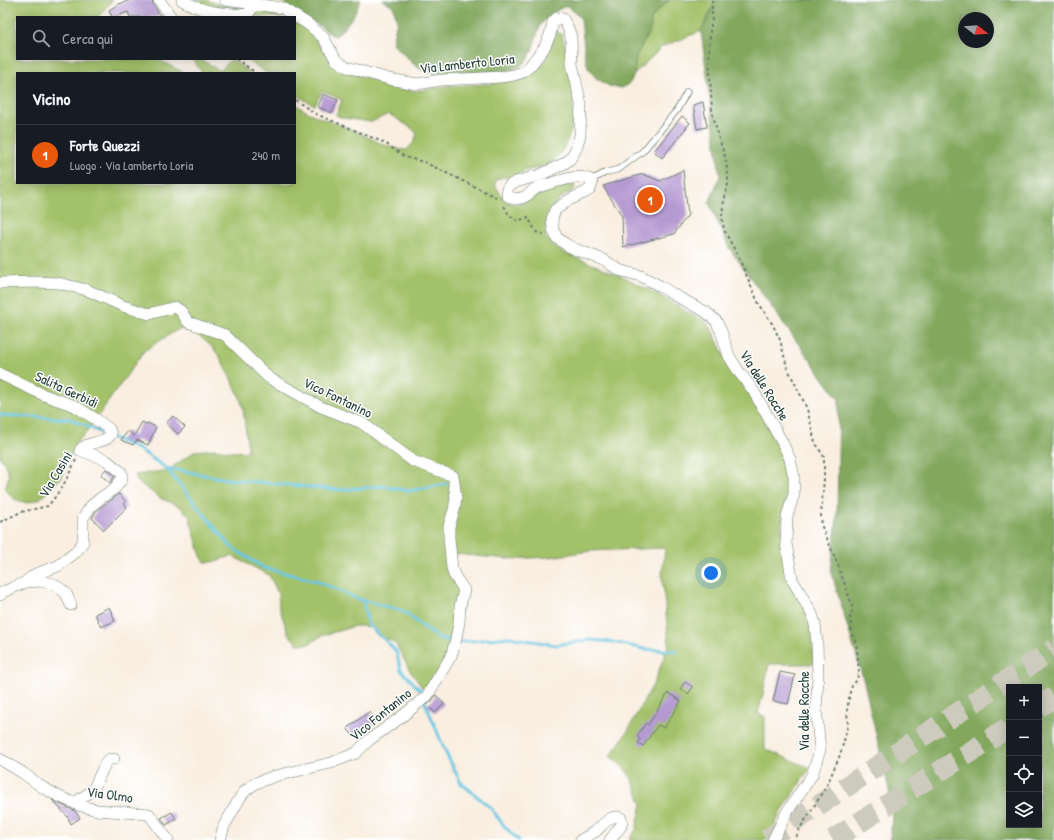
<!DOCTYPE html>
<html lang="it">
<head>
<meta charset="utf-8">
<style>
	:root { --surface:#171b24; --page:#20242c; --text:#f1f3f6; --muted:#9ea1a6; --line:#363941; --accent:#ea580c }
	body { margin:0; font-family:"Patrick Hand",sans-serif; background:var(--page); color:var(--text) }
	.controls { position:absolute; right:12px; bottom:12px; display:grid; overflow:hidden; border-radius:0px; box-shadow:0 2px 10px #0003 }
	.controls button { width:36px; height:36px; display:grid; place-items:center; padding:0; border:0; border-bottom:1px solid var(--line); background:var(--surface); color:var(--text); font:20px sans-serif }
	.compass { position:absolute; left:958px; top:12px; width:36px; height:36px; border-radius:50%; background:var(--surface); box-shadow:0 2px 10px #0003; rotate:107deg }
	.you { position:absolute; left:711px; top:573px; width:14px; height:14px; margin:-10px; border:3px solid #fff; border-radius:50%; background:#1a73e8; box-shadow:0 0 0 6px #1a73e833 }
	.badge { display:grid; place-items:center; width:26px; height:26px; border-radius:50%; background:var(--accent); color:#fff; font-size:13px; font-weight:700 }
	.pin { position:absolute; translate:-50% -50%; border:2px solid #fff; box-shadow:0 1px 4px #0006 }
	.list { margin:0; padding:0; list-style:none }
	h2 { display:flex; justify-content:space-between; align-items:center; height:52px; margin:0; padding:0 16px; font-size:17px }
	h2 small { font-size:13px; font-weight:400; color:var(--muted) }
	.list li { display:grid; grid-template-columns:26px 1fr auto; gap:12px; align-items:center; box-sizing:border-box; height:60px; padding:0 16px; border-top:1px solid var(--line) }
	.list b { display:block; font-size:15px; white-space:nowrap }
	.list p { margin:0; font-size:13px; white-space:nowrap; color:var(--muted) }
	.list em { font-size:13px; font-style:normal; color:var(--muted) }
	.icon { flex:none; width:22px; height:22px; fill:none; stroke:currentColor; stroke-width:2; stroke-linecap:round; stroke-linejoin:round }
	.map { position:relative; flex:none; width:1054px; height:840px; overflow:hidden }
	.search { position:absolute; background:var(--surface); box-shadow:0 2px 10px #0003; left:16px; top:16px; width:280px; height:44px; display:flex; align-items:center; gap:10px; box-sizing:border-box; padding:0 14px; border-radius:0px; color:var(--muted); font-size:15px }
	.panel { position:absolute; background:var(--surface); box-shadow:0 2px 10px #0003; left:16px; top:72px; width:280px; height:112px; border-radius:0px }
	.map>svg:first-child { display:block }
</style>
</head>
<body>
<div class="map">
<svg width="1054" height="840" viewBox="0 0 1054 840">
	<rect width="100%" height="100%" fill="#fff"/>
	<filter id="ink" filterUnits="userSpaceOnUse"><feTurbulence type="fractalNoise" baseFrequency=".025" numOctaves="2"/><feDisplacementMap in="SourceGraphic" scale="8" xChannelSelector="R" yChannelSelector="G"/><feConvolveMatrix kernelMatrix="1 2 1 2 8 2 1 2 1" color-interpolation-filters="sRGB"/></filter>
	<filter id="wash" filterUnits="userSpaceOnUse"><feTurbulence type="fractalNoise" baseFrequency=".012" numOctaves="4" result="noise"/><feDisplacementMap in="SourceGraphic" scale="16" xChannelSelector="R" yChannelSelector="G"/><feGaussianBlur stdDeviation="0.9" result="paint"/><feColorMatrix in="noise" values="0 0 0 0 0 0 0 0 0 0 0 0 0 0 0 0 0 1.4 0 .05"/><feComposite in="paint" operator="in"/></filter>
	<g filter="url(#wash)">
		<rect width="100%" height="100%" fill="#f9eee0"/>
		<path fill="#a3c169" stroke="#617f4e" d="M0,0H113L98,17H17V59H157L185,73H17V183H295V104C313,118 335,122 355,131C372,138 389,150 407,150L414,142L417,134L413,129L389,114L371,122L343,118L336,115L342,100L322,91L315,105L306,101L295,94V73H266L246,59H295V22L304,28L316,40L337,67L367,78L402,89L416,91L445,86L491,84L517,79L532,73L543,64L556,32L562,34C570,70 587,136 551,162C545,167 533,169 525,171C520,173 516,176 511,177C508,178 505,177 502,177C500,178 498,179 496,180L495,185L505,201L518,205L553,187L575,184L574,190C551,202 544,212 546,238L562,252L622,276L659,295L689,313L706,321L715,336L727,362L756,403L785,460L790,479L781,526L805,610L811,625L814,664H769L763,694L758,713L765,717V749L810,768L794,792L780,814L768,840H629L636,830L642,804L631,777L623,767L610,756L626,734L655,681L669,644L662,576L665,548L590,551L550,557L507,559L446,553L460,594L448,656L425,691L410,671L397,646L392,641L379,637L369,627L362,626H355L321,636L309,644H297L288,633L279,607L278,593L269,575L232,556L212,562H205L201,556L189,516L179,506L160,498L138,482L135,475L168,470L195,451L215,449L235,452L248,451L243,408L239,395L220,357L211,346L190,328L177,330L144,351L86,433L77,442L60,479L40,499L27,503L14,499L5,489L9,475L4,462L0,458Z
			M189,0H207L220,5L232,7L246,8L245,11H218Z
			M670,0H716L701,31L662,47L634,74L636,56L643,44L651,26V20L655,13Z
			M267,8L284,14L288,17H249Z
			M192,59C204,59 210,65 220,71L231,59L251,73H203L201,71Z"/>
		<path fill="#82a75d" stroke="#507248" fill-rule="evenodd" d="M280,0H361L354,15L343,29L336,36L330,34L320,26L297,14Z
			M382,0H670L655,13L651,20V26L649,32L636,56L634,74L632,80L628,85L622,88L609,86L596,78L588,68L585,56L581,19L577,14L567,6C560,8 556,11 551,15C548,18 542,22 540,26C535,37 534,53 525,62C510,77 471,73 451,73C441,73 433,75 424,71C412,65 401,52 392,42L397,20L393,6Z
			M716,0H1054V840H890L893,808L864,682L831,571L837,516L839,400L729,248L709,203L720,176L701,31ZM964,18H988V42H964ZM1009,687H1039V825H1009Z"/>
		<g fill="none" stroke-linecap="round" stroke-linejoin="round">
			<path stroke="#64c6e2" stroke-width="3" d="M0,415L71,419L106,435
				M111,437L140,450L166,468L227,479L339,490L383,486L409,491L446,484
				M166,468L231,547L264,568L317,581L358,599L403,611L438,638L462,642L509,637L556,645L589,640L613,642L644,649L677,651
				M363,601L368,624L396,651L401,670L421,691L423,696
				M425,702L446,753L461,783L490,807L505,827L518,840"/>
		</g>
		<g id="blocks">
			<path fill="#b59ad2" d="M131,0H152L153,4L161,17H130L128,12L115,17H112L109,10L119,4Z
				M323,94L338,100L332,113L318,107Z
				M703,102L707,127L697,129L693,105Z
				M682,116L690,123L662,158L654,151Z
				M683,170L688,215L674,234L623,247L622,216L603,186L643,174L660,181Z
				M173,416L185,427L178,434L166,423Z
				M142,422L146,424L147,423L156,427L148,445L137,440L133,445L121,440L128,431L134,436Z
				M106,469L115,476L110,483L101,475Z
				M119,494L126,502L124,503L127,507L104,530L92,518L96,511Z
				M109,607L115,621L101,627L95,614Z
				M780,672L795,675L788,704L773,701Z
				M685,682L693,687L688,694L680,689Z
				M668,693L681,701L664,728L658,725L643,746L638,743L640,739L637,736L646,723L648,725Z
				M436,695L444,704L435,713L427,705L432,701Z
				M369,712L376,721L354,737L347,728Z
				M52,800L75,811L80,818L71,824L67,816Z
				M172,812L176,819L166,825L161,818Z"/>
		</g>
	</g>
	<g filter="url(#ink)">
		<use href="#blocks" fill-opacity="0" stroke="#6b7b70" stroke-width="1"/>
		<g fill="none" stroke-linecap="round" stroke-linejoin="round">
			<path stroke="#cdcbbe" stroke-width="21" stroke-dasharray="21 10" stroke-linecap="butt" d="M1039,707L1054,697
				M766,840L1054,649
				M833,840C891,801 951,765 1009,727"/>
			<defs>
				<path id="lane" d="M591,180L605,173L619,169L643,151L677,110L687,92"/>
				<path id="street" d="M159,0L171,17
					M182,0C199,10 214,13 234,14C238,14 243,15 247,14C251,12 252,8 254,4
					M225,0L282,8L308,24L323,37L336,60L347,67L389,79L417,84L441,80L501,77L514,75L523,72L530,66L544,48L550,35L553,22L557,18L563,19L568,28L571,37L572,64L581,104L580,135L576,149L570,159L565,163L540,175L516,182L510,185L507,189V195C514,201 522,199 529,194C532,192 534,189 536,188C540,186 545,185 548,184C561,181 578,173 591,180L592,184L590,189L586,192L569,200L555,210L552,219L553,229L557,238L567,245L577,250L604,260L619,270L641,276L660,286L676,296L706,312L716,321L721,331L729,356L739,372L753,390L782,442L790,459L794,477V494L787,516L786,543L792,579L812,614L815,625L817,643L818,678L816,708L820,750L812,775L787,812L773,840
					M0,283L35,282L58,283L87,290L123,306L149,314L175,307L181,311L188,322L225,335L269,378L321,407L362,423L413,461L453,476L456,498L454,510L449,526V538L452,568L454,575L464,590L460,606L459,623L455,643L451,656L427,696L400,718L369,740L356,753L331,763L275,776L256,783L246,790L241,796L224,826L220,840
					M0,374L44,395L75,406L97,420L109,429L111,434C104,445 88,440 80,450L106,460L121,472L122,475V479L115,488L102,497L91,506L83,518V542L76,552L58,566L36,574L24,583L3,592L0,595
					M27,582L40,581L54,584L66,593L71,605
					M0,759L23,773L42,787L60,797L81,806L97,810L149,814L168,840
					M74,803L89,793L93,790L106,762L110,759H114
					M581,840C586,837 591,834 596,831C603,825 611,813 621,818L622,822L621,826L610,840"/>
			</defs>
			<use href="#lane" stroke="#6b7b70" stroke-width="7"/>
			<use href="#street" stroke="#6b7b70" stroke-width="12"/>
			<path stroke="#6b7b70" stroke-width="2" stroke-dasharray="3 3" stroke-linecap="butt" d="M712,0V18L710,31L709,56L712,111L719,139L725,156L728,175V184L723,206L722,216L724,230L738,256L758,302L773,325L780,340L787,367L803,400L807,409L815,442L824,457V479L821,515L822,527L838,565L852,605V611L850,617L852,634L855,640L857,648L859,673L856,681L852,686L850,692L847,710L848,724L845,737L840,755L827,785L810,813L800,828L795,840
				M236,59L256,73
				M295,100L316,114L385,143L405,157L424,162L496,197
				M504,206L509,215L518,221L528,217L536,232L545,235
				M0,522L21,512L48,506L55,497L65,482L76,460"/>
			<use href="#lane" stroke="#fff" stroke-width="5.5"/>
			<use href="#street" stroke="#fff" stroke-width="11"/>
		</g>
	</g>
	<g text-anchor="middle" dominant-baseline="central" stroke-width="3" stroke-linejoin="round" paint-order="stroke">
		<g font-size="14" fill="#1f3d34" stroke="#fff">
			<text transform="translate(467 63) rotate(-6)">Via Lamberto Loria</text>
			<text transform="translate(765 385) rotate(58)">Via delle Rocche</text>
			<text transform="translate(67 389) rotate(25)">Salita Gerbidi</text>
			<text transform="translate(338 397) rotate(26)">Vico Fontanino</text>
			<text transform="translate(55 474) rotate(-59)">Via Casini</text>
			<text transform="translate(803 711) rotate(-90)">Via delle Rocche</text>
			<text transform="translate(380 714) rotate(-39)">Vico Fontanino</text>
			<text transform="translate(110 794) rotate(8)">Via Olmo</text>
		</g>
	</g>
</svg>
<div class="controls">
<button>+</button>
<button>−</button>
<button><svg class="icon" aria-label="locate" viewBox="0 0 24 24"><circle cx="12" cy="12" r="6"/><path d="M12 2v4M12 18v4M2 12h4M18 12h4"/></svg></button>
<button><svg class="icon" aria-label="layers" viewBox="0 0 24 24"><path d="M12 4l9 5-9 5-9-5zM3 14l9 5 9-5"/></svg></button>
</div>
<svg class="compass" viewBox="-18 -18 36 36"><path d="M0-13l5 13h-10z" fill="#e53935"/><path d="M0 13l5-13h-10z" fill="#9ea1a6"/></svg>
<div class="you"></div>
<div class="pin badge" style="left:650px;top:200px">1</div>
<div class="search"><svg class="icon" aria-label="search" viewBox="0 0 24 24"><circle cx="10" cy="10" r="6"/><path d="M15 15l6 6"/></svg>Cerca qui</div>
<section class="panel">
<h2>Vicino<small></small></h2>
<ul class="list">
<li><span class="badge">1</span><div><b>Forte Quezzi</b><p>Luogo · Via Lamberto Loria</p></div><em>240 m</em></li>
</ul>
</section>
</div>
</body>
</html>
